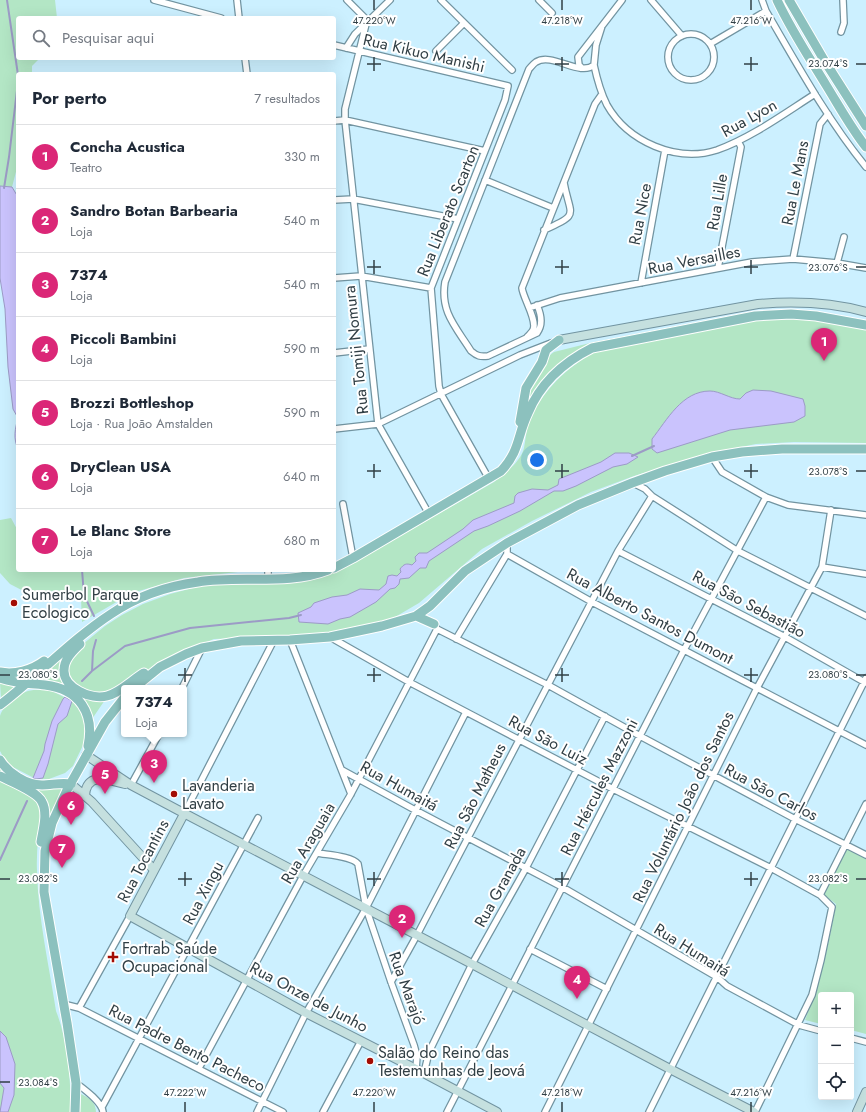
<!DOCTYPE html>
<html lang="pt">
<head>
<meta charset="utf-8">
<style>
	:root { --surface:#fff; --page:#f6f6f7; --text:#1f2937; --muted:#747a83; --line:#e0e1e3; --accent:#db2777 }
	body { margin:0; font-family:Jost,sans-serif; background:var(--page); color:var(--text) }
	.controls { position:absolute; right:12px; bottom:12px; display:grid; overflow:hidden; border-radius:4px; box-shadow:0 4px 16px #0002 }
	.controls button { width:36px; height:36px; display:grid; place-items:center; padding:0; border:0; border-bottom:1px solid var(--line); background:var(--surface); color:var(--text); font:20px sans-serif }
	.you { position:absolute; left:537px; top:460px; width:14px; height:14px; margin:-10px; border:3px solid #fff; border-radius:50%; background:#1a73e8; box-shadow:0 0 0 6px #1a73e833 }
	.badge { display:grid; place-items:center; width:26px; height:26px; border-radius:50%; background:var(--accent); color:#fff; font-size:13px; font-weight:700 }
	.pin { position:absolute; translate:-50% -33px; filter:drop-shadow(0 1px 2px #0008) }
	.pin::after { content:''; position:absolute; top:21px; width:14px; height:12px; background:inherit; clip-path:polygon(0 0,100% 0,50% 100%) }
	.popup { position:absolute; left:121px; top:685px; width:66px; height:52px; box-sizing:border-box; display:grid; place-content:center; border-radius:4px; background:var(--surface); filter:drop-shadow(0 1px 3px #0005); font-size:13px; white-space:nowrap; color:var(--muted) }
	.popup b { font-size:15px; color:var(--text) }
	.popup::after { content:''; position:absolute; left:50%; top:100%; margin-left:-8px; border:8px solid transparent; border-top-color:var(--surface) }
	.list { margin:0; padding:0; list-style:none }
	h2 { display:flex; justify-content:space-between; align-items:center; height:52px; margin:0; padding:0 16px; font-size:17px }
	h2 small { font-size:13px; font-weight:400; color:var(--muted) }
	.list li { display:grid; grid-template-columns:26px 1fr auto; gap:12px; align-items:center; box-sizing:border-box; height:64px; padding:0 16px; border-top:1px solid var(--line) }
	.list b { display:block; font-size:15px; white-space:nowrap }
	.list p { margin:0; font-size:13px; white-space:nowrap; color:var(--muted) }
	.list em { font-size:13px; font-style:normal; color:var(--muted) }
	.icon { flex:none; width:22px; height:22px; fill:none; stroke:currentColor; stroke-width:2; stroke-linecap:round; stroke-linejoin:round }
	.map { position:relative; flex:none; width:866px; height:1112px; overflow:hidden }
	.search { position:absolute; background:var(--surface); box-shadow:0 4px 16px #0002; left:16px; top:16px; width:320px; height:44px; display:flex; align-items:center; gap:10px; box-sizing:border-box; padding:0 14px; border-radius:4px; color:var(--muted); font-size:15px }
	.panel { position:absolute; background:var(--surface); box-shadow:0 4px 16px #0002; left:16px; top:72px; width:320px; height:500px; border-radius:4px }
	.map>svg:first-child { display:block }
</style>
</head>
<body>
<div class="map">
<svg width="866" height="1112" viewBox="0 0 866 1112">
	<rect width="100%" height="100%" fill="#ccf0ff"/>
	<path fill="#b3e6c5" d="M0,0H55L57,18H18V58H40L32,66V74H18V164L12,187L0,186Z
		M754,311L756,314L583,349L524,409C525,404 526,396 528,391C532,381 545,357 554,352L594,342Z
		M797,319L832,322L866,330V443L794,442L756,444L706,454L634,476L591,492L532,521L482,549L419,603L390,620L353,629L305,636L214,639L174,655L118,688L104,694L96,695L75,684L71,679L67,670L69,663L77,649L105,626L122,615L143,604L170,594L204,585L293,583L325,576L355,562L494,482C505,474 521,461 524,448C526,438 526,429 530,420C542,391 567,367 595,352L739,323L765,320Z
		M11,518L18,531V570H257L184,578L132,593L82,622L81,599L51,591L35,597L10,584L0,573V520Z
		M61,657C58,669 59,676 67,686L65,687L44,682L38,677Z
		M0,682L13,687V689L1,699Z
		M50,690L72,701L83,713L87,724L86,739L73,766L65,773L49,779H36L7,764L0,751C0,740 0,727 0,716C3,705 17,695 28,691C35,689 43,690 50,690Z
		M79,696L98,701L105,700L92,719Z
		M0,765L11,776L58,786L62,790L48,819L46,803L0,773Z
		M0,779C16,788 38,794 41,813C39,832 36,852 37,871C38,918 49,965 56,1011C67,1038 72,1082 70,1112H0Z
		M847,848L866,859V1034L851,1030V995H821V1024L805,1020C820,983 829,944 836,904L823,894Z
		M81,1094C89,1098 96,1102 96,1112H80Z"/>
	<path fill="#cac3fd" stroke="#9c9bc6" d="M0,186L12,187L18,197V449C13,438 15,429 18,418L13,409L8,367L5,309L0,278Z
		M753,390L771,391L803,399L805,406V416L794,422L730,430L657,453L652,449V439C667,420 682,391 710,391C720,391 730,399 740,399L746,393Z
		M615,453H629L638,457L627,464L613,467L576,486L563,491H554L520,511L488,526L474,531L429,561L426,568H420L409,578L400,579L399,584L395,588L390,589L376,602L350,617L340,619L328,624L299,622L298,613L311,607L314,603L332,597L347,595L360,589L379,590L386,584L388,576L392,575L397,576L401,572L400,569C404,564 406,563 412,565L416,561L415,557L419,553H427L463,529L473,520L514,503L515,496L518,493L532,489L548,490L558,485L559,479L601,462Z
		M65,697L72,701L67,716L58,724L48,764L43,778L36,779L33,778L44,751L45,744L52,721L63,699Z
		M0,1031L6,1037L15,1064L14,1095L8,1112H0L4,1088L0,1083Z"/>
	<g fill="none" stroke-linecap="round" stroke-linejoin="round">
		<path stroke="#9c9bc6" stroke-width="2" d="M7,0L18,75
			M4,188L9,157L18,82
			M632,456L654,446
			M82,570L84,595L94,616
			M92,671L93,651L96,640
			M82,681L92,671L125,646L190,628L289,618L301,615
			M0,860L27,801"/>
		<defs>
			<path id="street" d="M154,0L221,18
				M237,0L239,18
				M347,0L368,21
				M441,0L512,70
				M539,0L552,13
				M651,0L682,36
				M762,0L766,11C797,64 827,119 866,167
				M366,24L345,109V120L378,424L429,514
				M841,32L844,23L843,0
				M668 57a23 23 0 1 1 46 0a23 23 0 1 1-46 0Z
				M710,44L766,11
				M334,45L508,86L505,100L431,288L439,386L441,394L489,479
				M346,48L355,34L390,0
				M436,51L464,23
				M245,58L247,74
				M594,65C597,79 601,93 607,105C628,142 677,163 717,150C751,138 785,113 815,94
				M582,68L579,65L578,57L622,0
				M334,121L345,120L485,151
				M485,180L553,208
				M334,200L353,199L458,219
				M544,230C581,214 570,216 564,183
				M793,259L820,124L828,114
				M837,263L844,237
				M718,268L741,147L738,141
				M334,278L361,276L431,288
				M641,283L665,150
				M537,305C541,314 543,325 537,333L488,356C480,357 477,356 471,351C456,327 440,312 445,282L529,69C531,67 533,64 536,62C552,52 580,77 594,65L596,45L602,26
				M529,308L560,298L752,262L793,259L837,263L866,268
				M527,337C529,335 532,332 533,330C538,321 523,298 522,288L595,104L602,94
				M334,353L369,349
				M334,429L378,424L520,355L551,343
				M712,457L722,472L766,497L788,505L866,515
				M633,483L645,489L652,496L738,551L866,616
				M343,504L353,558
				M618,551L785,637L866,683
				M507,554L592,602L866,745
				M822,567L866,574
				M268,570V579
				M435,626L437,629L548,685L640,736L795,819L866,855
				M330,637L409,682L613,789L771,868L820,895L832,907L821,960L812,995L755,1112
				M456,639L507,554V543
				M290,640L351,794
				M182,688L202,648
				M342,770L415,810L562,887L717,977L727,986L799,1025L821,1031
				M131,785L159,734
				M184,814L274,640
				M317,853C328,855 352,856 358,864L366,908L391,982L414,1045L417,1056L416,1069
				M820,895L866,804
				M530,949L607,989
				M391,982L417,935L618,551L652,496
				M63,1004L79,1008L283,1112
				M79,1008L130,916
				M851,1038L866,1042
				M199,1068L303,876L351,794L437,629
				M424,1073L429,1052L472,964L526,868L605,716
				M76,1083C84,1089 102,1102 103,1112
				M102,1107L258,818
				M257,1112L306,1013L366,908L466,712
				M323,1112L361,1041
				M447,1112L684,650L766,497
				M545,1112L757,688L822,567L831,510
				M649,1112L866,678"/>
			<path id="secondary" d="M559,340L758,304C795,301 830,302 866,312
				M86,755L131,785L176,809L472,964L670,1069L754,1112
				M71,784L92,802L154,870
				M85,795C87,771 109,780 125,784
				M184,814L130,916L306,1013L416,1069L497,1112
				M857,1112L866,1092"/>
			<path id="primary" d="M777,0C791,30 809,57 826,85C839,106 851,128 866,147
				M789,0L824,60L866,126
				M520,422L526,388L542,362L546,350L559,340
				M334,568L353,558L501,471C520,451 517,436 528,413C540,384 564,362 592,348L755,316L791,314L816,316L866,325
				M416,616L434,624
				M80,644C73,651 64,659 64,670C63,688 91,700 107,696C120,693 132,680 144,673
				M0,672C15,675 32,670 44,661
				M0,678C15,684 29,683 45,685C79,689 95,713 88,746
				M134,688L160,667L186,654L202,648L241,641L290,640L330,637L382,626L416,616L430,606L465,571L507,543L578,505L632,483L665,471L712,457L742,452L782,449H866
				M0,705C38,676 71,640 111,614C136,597 168,586 198,582C241,575 287,586 328,570
				M0,760C8,773 26,785 42,785C52,785 61,782 71,784
				M0,776C10,781 38,792 42,802C48,813 43,830 41,842
				M75,1112L76,1083L67,1023L44,892L45,851L52,823L67,790L105,722L124,698"/>
		</defs>
		<use href="#street" stroke="#7294a1" stroke-width="8"/>
		<use href="#secondary" stroke="#7294a1" stroke-width="10"/>
		<use href="#primary" stroke="#fff" stroke-width="11"/>
		<use href="#street" stroke="#fff" stroke-width="5.5"/>
		<use href="#secondary" stroke="#c5e0df" stroke-width="8"/>
		<use href="#primary" stroke="#8cc1be" stroke-width="9"/>
	</g>
	<path fill="none" stroke="#313f45" stroke-width="1.5" d="M374,0V10M562,0V10M751,0V10M374,57V71M562,57V71M751,57V71M367,64H381M555,64H569M744,64H758M856,64H866M374,260V274M562,260V274M751,260V274M367,267H381M555,267H569M744,267H758M856,267H866M374,464V478M562,464V478M751,464V478M367,471H381M555,471H569M744,471H758M856,471H866M185,668V682M374,668V682M562,668V682M751,668V682M0,675H10M178,675H192M367,675H381M555,675H569M744,675H758M856,675H866M185,872V886M374,872V886M562,872V886M751,872V886M0,879H10M178,879H192M367,879H381M555,879H569M744,879H758M856,879H866M0,1082H10M185,1102V1112M374,1102V1112M562,1102V1112M751,1102V1112"/>
	<g fill="#a30c03" stroke="#fff" stroke-width="1.5">
		<circle cx="14" cy="603" r="4"/>
		<circle cx="174" cy="794" r="4"/>
		<path d="M111 951h4v4h4v4h-4v4h-4v-4h-4v-4h4z"/>
		<circle cx="370" cy="1061" r="4"/>
	</g>
	<g text-anchor="middle" dominant-baseline="central" stroke-width="4" stroke-linejoin="round" paint-order="stroke">
		<g font-size="16" fill="#313f45" stroke="#fff">
			<text transform="translate(424 53) rotate(13)">Rua Kikuo Manishi</text>
			<text transform="translate(749 118) rotate(-29)">Rua Lyon</text>
			<text transform="translate(795 183) rotate(-79)">Rua Le Mans</text>
			<text transform="translate(717 202) rotate(-80)">Rua Lille</text>
			<text transform="translate(448 211) rotate(-68)">Rua Liberato Scarton</text>
			<text transform="translate(640 214) rotate(-79)">Rua Nice</text>
			<text transform="translate(694 260) rotate(-11)">Rua Versailles</text>
			<text transform="translate(356 350) rotate(-96)">Rua Tomiji Nomura</text>
			<text transform="translate(749 604) rotate(28)">Rua São Sebastião</text>
			<text transform="translate(650 616) rotate(28)">Rua Alberto Santos Dumont</text>
			<text transform="translate(548 740) rotate(28)">Rua São Luiz</text>
			<text transform="translate(399 786) rotate(29)">Rua Humaitá</text>
			<text transform="translate(599 787) rotate(-63)">Rua Hércules Mazzoni</text>
			<text transform="translate(771 792) rotate(28)">Rua São Carlos</text>
			<text transform="translate(475 796) rotate(-63)">Rua São Matheus</text>
			<text transform="translate(683 807) rotate(-64)">Rua Voluntário João dos Santos</text>
			<text transform="translate(308 843) rotate(-60)">Rua Araguaia</text>
			<text transform="translate(143 861) rotate(-62)">Rua Tocantins</text>
			<text transform="translate(500 887) rotate(-61)">Rua Granada</text>
			<text transform="translate(203 893) rotate(-62)">Rua Xingu</text>
			<text transform="translate(692 950) rotate(32)">Rua Humaitá</text>
			<text transform="translate(407 988) rotate(70)">Rua Marajó</text>
			<text transform="translate(309 997) rotate(28)">Rua Onze de Junho</text>
			<text transform="translate(187 1048) rotate(27)">Rua Padre Bento Pacheco</text>
		</g>
		<g font-size="16" fill="#313f45" stroke="#fff" text-anchor="start">
			<text x="22" y="594">Sumerbol Parque<tspan x="22" dy="18">Ecologico</tspan></text>
			<text x="182" y="785">Lavanderia<tspan x="182" dy="18">Lavato</tspan></text>
			<text x="122" y="948">Fortrab Saúde<tspan x="122" dy="18">Ocupacional</tspan></text>
			<text x="378" y="1052">Salão do Reino das<tspan x="378" dy="18">Testemunhas de Jeová</tspan></text>
		</g>
	</g>
	<g font-size="10" text-anchor="middle" fill="#313f45" stroke="#fff" stroke-width="4" stroke-linejoin="round" paint-order="stroke">
		<text x="374" y="24">47.220°W</text>
		<text x="562" y="24">47.218°W</text>
		<text x="751" y="24">47.216°W</text>
		<text x="828" y="67">23.074°S</text>
		<text x="828" y="271">23.076°S</text>
		<text x="828" y="475">23.078°S</text>
		<text x="38" y="678">23.080°S</text>
		<text x="828" y="678">23.080°S</text>
		<text x="38" y="882">23.082°S</text>
		<text x="828" y="882">23.082°S</text>
		<text x="38" y="1086">23.084°S</text>
		<text x="185" y="1096">47.222°W</text>
		<text x="374" y="1096">47.220°W</text>
		<text x="562" y="1096">47.218°W</text>
		<text x="751" y="1096">47.216°W</text>
	</g>
</svg>
<div class="controls">
<button>+</button>
<button>−</button>
<button><svg class="icon" aria-label="locate" viewBox="0 0 24 24"><circle cx="12" cy="12" r="6"/><path d="M12 2v4M12 18v4M2 12h4M18 12h4"/></svg></button>
</div>
<div class="you"></div>
<div class="pin badge" style="left:824px;top:361px">1</div>
<div class="pin badge" style="left:402px;top:938px">2</div>
<div class="pin badge" style="left:154px;top:783px">3</div>
<div class="popup"><b>7374</b>Loja</div>
<div class="pin badge" style="left:577px;top:999px">4</div>
<div class="pin badge" style="left:105px;top:794px">5</div>
<div class="pin badge" style="left:71px;top:825px">6</div>
<div class="pin badge" style="left:62px;top:868px">7</div>
<div class="search"><svg class="icon" aria-label="search" viewBox="0 0 24 24"><circle cx="10" cy="10" r="6"/><path d="M15 15l6 6"/></svg>Pesquisar aqui</div>
<section class="panel">
<h2>Por perto<small>7 resultados</small></h2>
<ul class="list">
<li><span class="badge">1</span><div><b>Concha Acustica</b><p>Teatro</p></div><em>330 m</em></li>
<li><span class="badge">2</span><div><b>Sandro Botan Barbearia</b><p>Loja</p></div><em>540 m</em></li>
<li><span class="badge">3</span><div><b>7374</b><p>Loja</p></div><em>540 m</em></li>
<li><span class="badge">4</span><div><b>Piccoli Bambini</b><p>Loja</p></div><em>590 m</em></li>
<li><span class="badge">5</span><div><b>Brozzi Bottleshop</b><p>Loja · Rua João Amstalden</p></div><em>590 m</em></li>
<li><span class="badge">6</span><div><b>DryClean USA</b><p>Loja</p></div><em>640 m</em></li>
<li><span class="badge">7</span><div><b>Le Blanc Store</b><p>Loja</p></div><em>680 m</em></li>
</ul>
</section>
</div>
</body>
</html>
